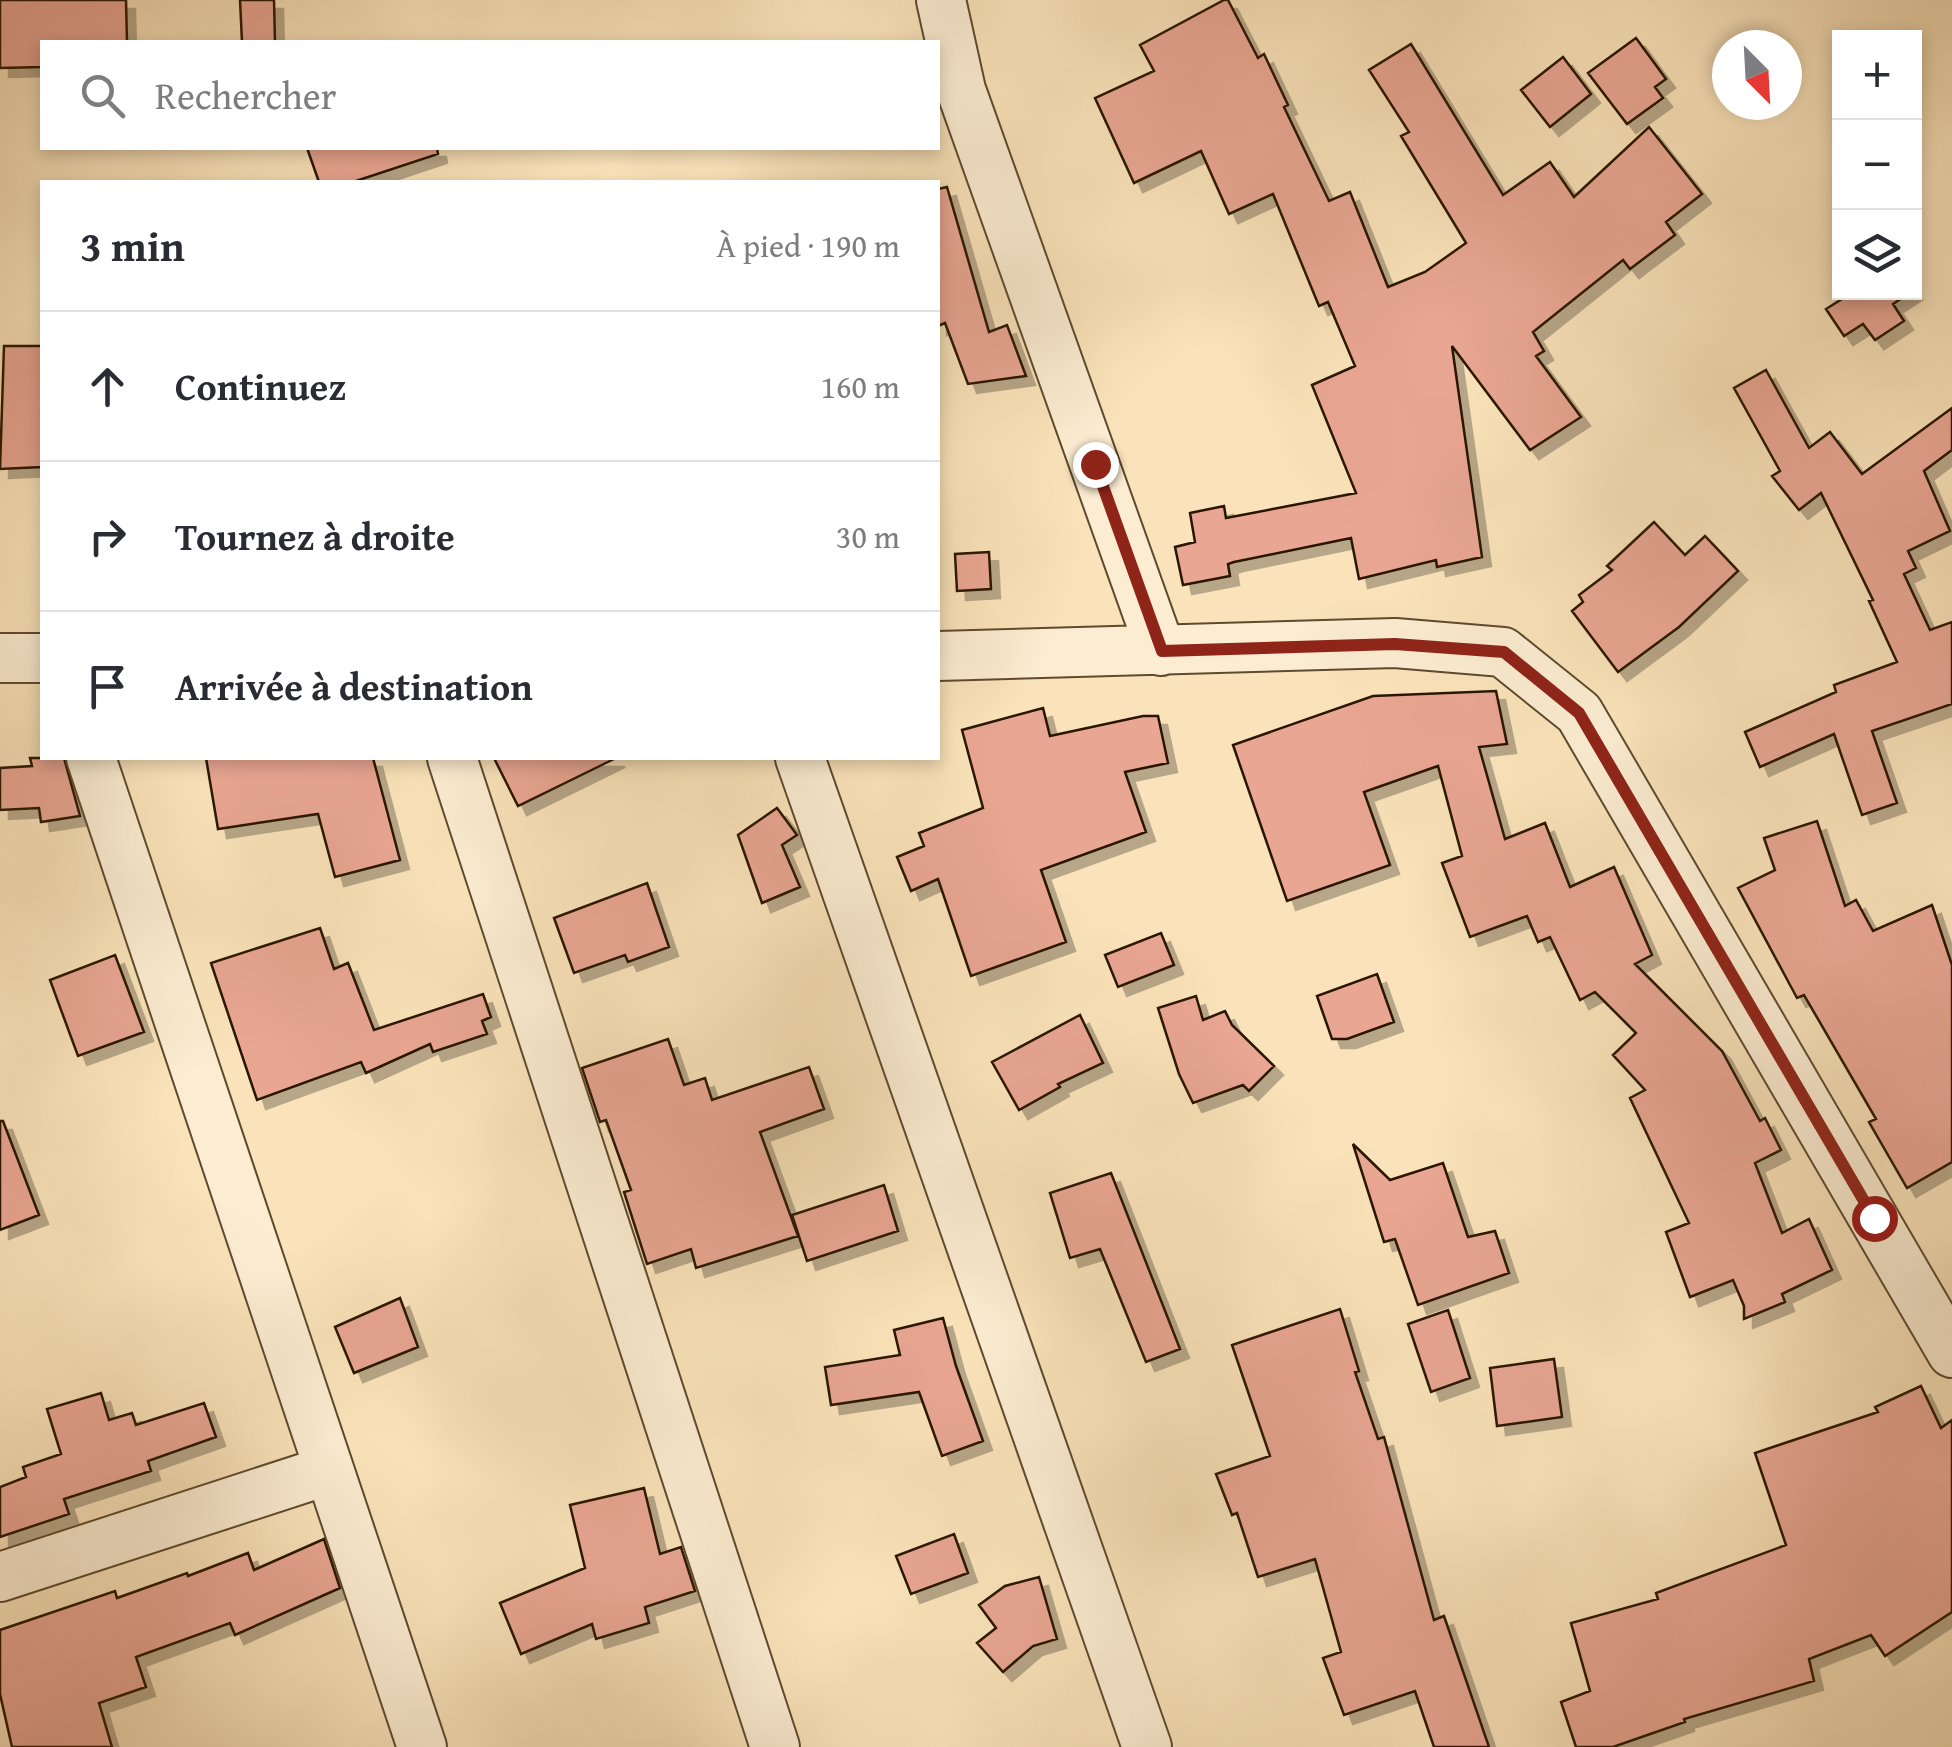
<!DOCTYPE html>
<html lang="fr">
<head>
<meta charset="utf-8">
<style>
	:root { --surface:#fff; --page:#f2f2f3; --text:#2b2b33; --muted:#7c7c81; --line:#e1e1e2 }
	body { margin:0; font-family:"Gentium Book Plus",serif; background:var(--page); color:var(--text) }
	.controls { position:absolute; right:30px; top:30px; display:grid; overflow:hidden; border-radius:0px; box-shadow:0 5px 15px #0003 }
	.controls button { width:90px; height:90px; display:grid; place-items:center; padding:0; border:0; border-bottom:2px solid var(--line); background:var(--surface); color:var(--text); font:50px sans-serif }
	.compass { position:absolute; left:1712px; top:30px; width:90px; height:90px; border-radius:50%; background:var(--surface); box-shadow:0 5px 15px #0003; rotate:156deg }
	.stop { position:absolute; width:30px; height:30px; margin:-22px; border:8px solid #8f2418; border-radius:50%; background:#fff }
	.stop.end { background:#8f2418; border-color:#fff; box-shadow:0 2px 10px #0008 }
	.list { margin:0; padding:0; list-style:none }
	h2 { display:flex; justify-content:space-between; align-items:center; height:130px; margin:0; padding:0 40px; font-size:42px }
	h2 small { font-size:32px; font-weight:400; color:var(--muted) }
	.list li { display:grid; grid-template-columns:65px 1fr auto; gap:30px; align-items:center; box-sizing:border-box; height:150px; padding:0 40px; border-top:2px solid var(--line) }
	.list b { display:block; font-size:38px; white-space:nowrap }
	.list em { font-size:32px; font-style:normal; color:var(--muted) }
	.icon { flex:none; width:55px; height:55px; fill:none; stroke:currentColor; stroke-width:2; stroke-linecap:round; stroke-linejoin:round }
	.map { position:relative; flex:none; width:1952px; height:1747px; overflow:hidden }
	.search { position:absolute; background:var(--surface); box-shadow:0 5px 15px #0003; left:40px; top:40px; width:900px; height:110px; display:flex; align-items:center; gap:25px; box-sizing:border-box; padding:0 35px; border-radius:0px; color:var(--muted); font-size:38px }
	.panel { position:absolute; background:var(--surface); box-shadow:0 5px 15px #0003; left:40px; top:180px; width:900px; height:580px; border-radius:0px }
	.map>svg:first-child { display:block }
</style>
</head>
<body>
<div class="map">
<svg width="1952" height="1747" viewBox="0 0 1952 1747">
	<defs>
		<filter id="shadow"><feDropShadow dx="9" dy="9" stdDeviation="0" flood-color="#0004"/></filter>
	</defs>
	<rect width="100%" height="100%" fill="#fae3ba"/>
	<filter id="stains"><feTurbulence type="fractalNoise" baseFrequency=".002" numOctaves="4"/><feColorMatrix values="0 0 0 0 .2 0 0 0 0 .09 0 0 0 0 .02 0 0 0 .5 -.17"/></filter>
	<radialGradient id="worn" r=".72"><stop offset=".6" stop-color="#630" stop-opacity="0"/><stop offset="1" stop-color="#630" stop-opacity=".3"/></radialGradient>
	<path fill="#e9a693" stroke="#2a1700" stroke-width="2.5" filter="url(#shadow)" d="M0,0H126L127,42H42V67L0,68Z
		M240,0H274L275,42H242Z
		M1224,0H1228L1258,58L1264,54L1288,105L1284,107L1329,201L1350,192L1388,287L1425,272L1466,243L1401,136L1409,132L1369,70L1411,44L1503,195L1550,162L1574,197L1649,127L1702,194L1666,222L1675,235L1630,269L1623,260L1533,332L1544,351L1536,356L1581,417L1530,450L1452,346L1482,557L1437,567L1436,560L1359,579L1351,538L1234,562L1228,564L1230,576L1183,585L1175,547L1195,542L1190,513L1224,506L1226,518L1356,493L1312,385L1355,366L1328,302L1319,306L1273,194L1229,214L1201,151L1134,183L1095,98L1154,71L1140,45Z
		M1636,38L1666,79L1655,87L1663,98L1627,124L1588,73Z
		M1563,57L1591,94L1550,127L1521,90Z
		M307,148H437L438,154L353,182H319Z
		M947,187L989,332L1007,325L1026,376L968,384L945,323L938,326V189Z
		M1842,292H1911L1893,304L1904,321L1875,340L1863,324L1844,336L1826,309L1845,297Z
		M4,346H42V467L0,469Z
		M1766,370L1809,448L1830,432L1862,474L1952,408V450L1924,471L1950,531L1908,551L1916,568L1904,574L1930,630L1952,622V704L1872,731L1897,803L1862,815L1834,734L1760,767L1745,732L1836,692L1834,685L1897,662L1869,601L1873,600L1821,493L1799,510L1772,476L1780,471L1734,388Z
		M1654,522L1685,555L1705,536L1738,571L1679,627L1618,672L1572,611L1583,602L1579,595L1612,570L1607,566Z
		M989,552L991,589L957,591L955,554Z
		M1496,691L1507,744L1479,747L1505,839L1545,823L1570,887L1614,867L1652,955L1635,964L1722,1051L1760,1121L1765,1118L1781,1150L1755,1163L1782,1233L1809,1219L1832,1270L1782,1294L1785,1302L1744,1319V1306L1733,1280L1690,1297L1666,1232L1689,1223L1630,1098L1645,1090L1613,1055L1636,1033L1595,992L1580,1000L1550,937L1538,942L1527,916L1470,937L1442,863L1462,856L1438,766L1364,792L1390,865L1287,901L1233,745L1373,696Z
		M1043,708L1050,736L1143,716H1158L1168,763L1125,772L1146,832L1041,870L1066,942L971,976L938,879L911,891L897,857L924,846L919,833L983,808L962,730Z
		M30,758H64L80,816L41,822L39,808L0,810V768L32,766Z
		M206,758H373L400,860L335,877L318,814L218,829Z
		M494,758H616L518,806Z
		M777,808L797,835L782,845L800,887L762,903L738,835Z
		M1817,821L1845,906L1856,900L1873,931L1932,905L1952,965V1162L1907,1188L1869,1122L1876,1119L1804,995L1797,998L1738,888L1775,870L1764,838Z
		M647,883L669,947L628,962L625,955L574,973L554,918Z
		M320,928L334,969L348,963L374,1030L483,994L491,1017L482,1021L487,1034L433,1052L430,1044L366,1073L361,1062L257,1100L211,963Z
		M1161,933L1174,965L1118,987L1105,955Z
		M115,955L144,1032L78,1056L50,980Z
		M1377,974L1394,1022L1347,1039H1332L1317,996Z
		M1196,996L1203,1020L1225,1011L1232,1025L1274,1066L1249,1091L1243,1085L1193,1103L1179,1074L1158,1008Z
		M1080,1015L1103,1063L1058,1084L1060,1087L1019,1110L992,1062Z
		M668,1039L684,1085L705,1078L712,1100L809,1067L824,1109L760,1132L798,1236L696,1268L691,1249L647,1264L624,1192L631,1190L606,1120L600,1122L582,1068Z
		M0,1121H3L39,1215L0,1230Z
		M1353,1144L1390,1180L1443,1163L1468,1237L1495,1231L1509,1273L1418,1305L1395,1239L1384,1242Z
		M1111,1173L1180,1349L1146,1362L1100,1249L1070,1258L1050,1193Z
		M884,1185L898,1231L807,1261L792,1215Z
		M400,1298L418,1347L354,1373L335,1327Z
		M1340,1309L1359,1371L1355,1372L1378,1439L1384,1437L1434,1620L1444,1616L1489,1747H1434L1415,1691L1344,1715L1323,1658L1341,1652L1315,1559L1258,1577L1237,1513L1232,1515L1216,1474L1270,1456L1232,1345Z
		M1448,1310L1470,1378L1431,1392L1408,1324Z
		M943,1318L956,1366L983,1441L942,1456L919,1392L831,1405L825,1367L900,1355L894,1330Z
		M1554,1359L1562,1417L1497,1426L1490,1368Z
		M1921,1386L1941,1428L1952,1420V1612L1885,1656L1871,1635L1809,1659L1814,1681L1684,1719L1685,1722L1613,1747H1576L1561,1702L1590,1691L1571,1623L1658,1599L1656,1593L1786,1545L1755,1453L1878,1412L1875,1407Z
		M101,1393L109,1420L132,1413L136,1425L204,1403L216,1437L148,1461L151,1471L64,1499L69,1514L0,1537V1487L26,1477L23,1467L61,1454L47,1409Z
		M644,1488L660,1554L681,1547L695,1591L645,1607L649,1623L596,1639L592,1624L521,1654L500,1603L585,1568L570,1505Z
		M954,1534L968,1573L911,1594L896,1556Z
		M324,1539L340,1588L235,1635L230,1623L136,1657L146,1687L99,1703L112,1747H12L0,1694V1630L115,1591L117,1598L187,1573L188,1576L248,1553L254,1570Z
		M1039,1577L1057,1639L1033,1646L1003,1672L977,1643L996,1628L979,1605L1005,1586Z"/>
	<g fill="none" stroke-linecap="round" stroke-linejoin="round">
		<defs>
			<path id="minor" d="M941,0L961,90L1161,651
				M938,656L1395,643L1503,652L1579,713L1952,1353
				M0,658H42
				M91,758L422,1747
				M452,758L775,1747
				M800,758L1147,1747
				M0,1577L329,1470"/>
		</defs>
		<use href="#minor" stroke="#5e4a2e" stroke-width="52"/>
		<use href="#minor" stroke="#fcedd2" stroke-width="48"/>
	</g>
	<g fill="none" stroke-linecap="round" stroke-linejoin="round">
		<path stroke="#8f2418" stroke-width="12" d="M1095,464L1162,651L1395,644L1504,652L1579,713L1874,1218"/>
	</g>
	<rect width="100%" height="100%" filter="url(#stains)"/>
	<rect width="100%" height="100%" fill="url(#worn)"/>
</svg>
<div class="controls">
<button>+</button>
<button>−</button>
<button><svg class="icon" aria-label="layers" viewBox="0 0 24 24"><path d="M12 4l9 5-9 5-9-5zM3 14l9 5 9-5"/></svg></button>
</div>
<svg class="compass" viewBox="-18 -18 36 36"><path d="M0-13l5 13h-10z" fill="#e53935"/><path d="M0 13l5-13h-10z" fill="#7c7c81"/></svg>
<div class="stop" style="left:1874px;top:1218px"></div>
<div class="stop end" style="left:1095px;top:464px"></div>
<div class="search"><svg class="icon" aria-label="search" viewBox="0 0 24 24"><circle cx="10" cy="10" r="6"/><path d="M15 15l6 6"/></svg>Rechercher</div>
<section class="panel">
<h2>3 min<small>À pied · 190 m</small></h2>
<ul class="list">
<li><svg class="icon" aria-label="ahead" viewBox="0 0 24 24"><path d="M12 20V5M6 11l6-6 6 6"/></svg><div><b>Continuez</b></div><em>160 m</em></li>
<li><svg class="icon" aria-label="right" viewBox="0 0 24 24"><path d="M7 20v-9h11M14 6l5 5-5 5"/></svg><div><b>Tournez à droite</b></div><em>30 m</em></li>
<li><svg class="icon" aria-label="arrive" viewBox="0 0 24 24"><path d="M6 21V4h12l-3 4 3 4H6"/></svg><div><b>Arrivée à destination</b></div></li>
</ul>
</section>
</div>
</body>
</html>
